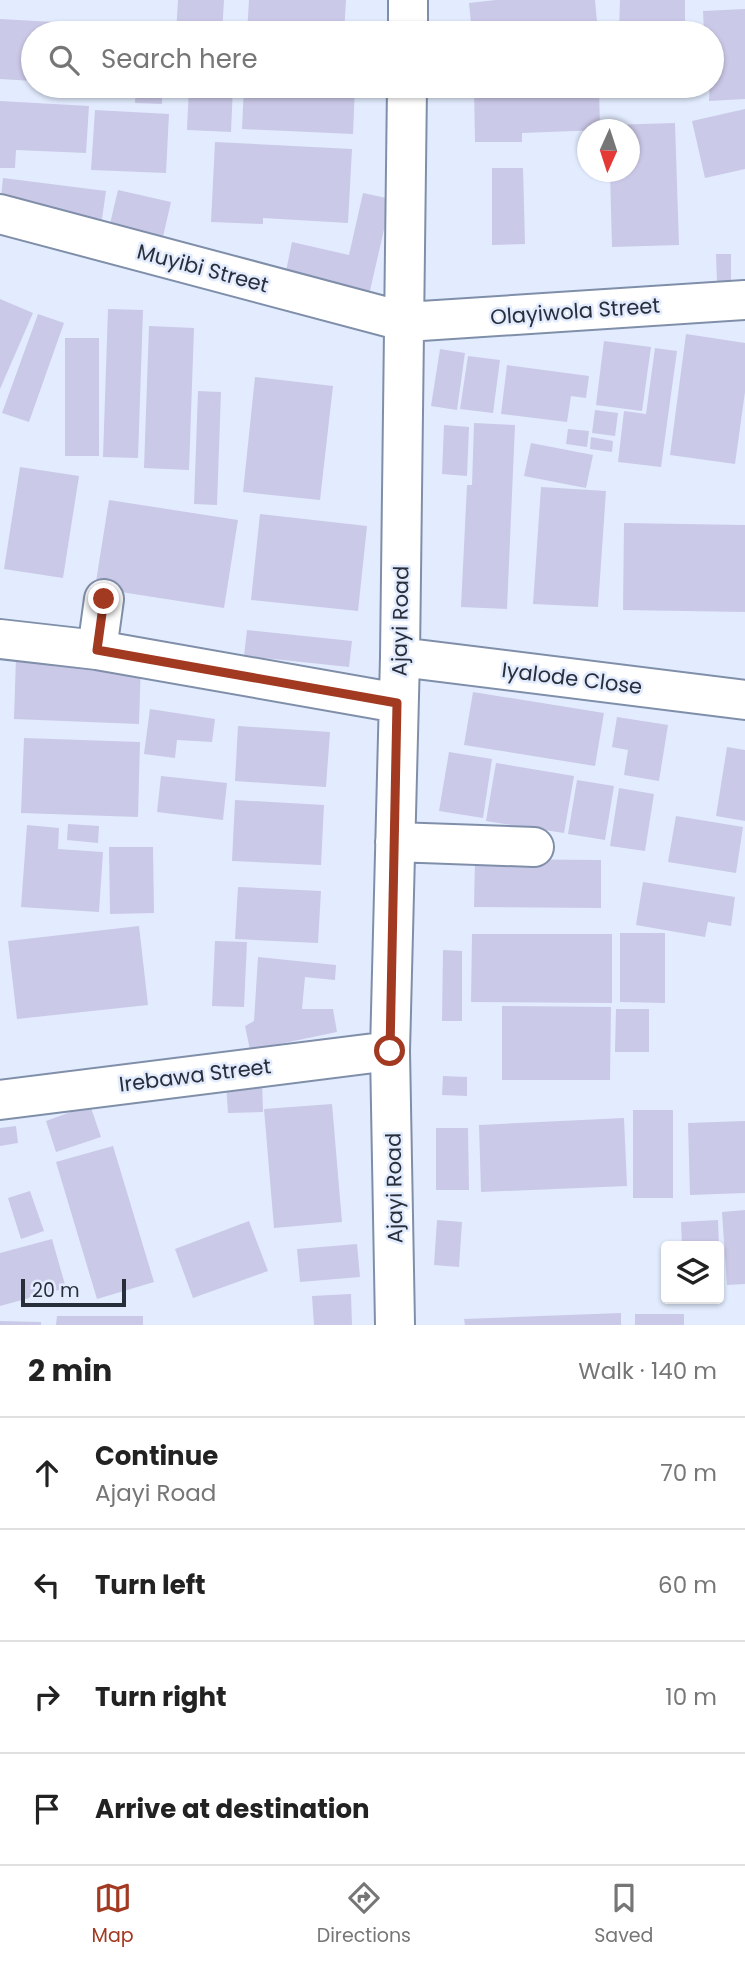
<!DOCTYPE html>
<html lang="en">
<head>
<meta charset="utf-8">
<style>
	:root { --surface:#fff; --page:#f6f6f6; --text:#222; --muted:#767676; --line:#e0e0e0; --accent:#a23921 }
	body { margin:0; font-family:Poppins,sans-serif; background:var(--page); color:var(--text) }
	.controls { position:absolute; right:21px; bottom:21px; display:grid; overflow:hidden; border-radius:7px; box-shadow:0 2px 5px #0004 }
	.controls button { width:63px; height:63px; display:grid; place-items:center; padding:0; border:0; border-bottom:2px solid var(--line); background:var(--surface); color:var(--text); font:35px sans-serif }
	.compass { position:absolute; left:577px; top:119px; width:63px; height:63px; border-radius:50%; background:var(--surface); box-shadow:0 2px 5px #0004; rotate:183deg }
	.scale { position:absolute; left:21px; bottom:18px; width:105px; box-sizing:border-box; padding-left:7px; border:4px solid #292f3a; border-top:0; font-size:19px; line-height:24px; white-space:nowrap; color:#292f3a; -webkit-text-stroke:5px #e2ecfe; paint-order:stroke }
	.stop { position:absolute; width:21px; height:21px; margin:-16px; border:5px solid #a23921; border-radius:50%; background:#fff }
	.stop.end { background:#a23921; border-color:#fff; box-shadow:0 2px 7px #0008 }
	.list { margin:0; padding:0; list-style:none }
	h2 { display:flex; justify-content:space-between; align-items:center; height:91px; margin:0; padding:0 28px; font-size:30px }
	h2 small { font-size:23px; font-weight:400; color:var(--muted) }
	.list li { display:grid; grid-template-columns:46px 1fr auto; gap:21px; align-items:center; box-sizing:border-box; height:112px; padding:0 28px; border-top:2px solid var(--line) }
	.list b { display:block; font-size:26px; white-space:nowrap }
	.list p { margin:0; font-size:23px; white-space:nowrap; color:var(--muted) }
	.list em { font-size:23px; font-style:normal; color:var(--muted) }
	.icon { flex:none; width:38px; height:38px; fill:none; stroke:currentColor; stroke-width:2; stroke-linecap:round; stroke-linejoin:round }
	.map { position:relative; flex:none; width:745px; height:1325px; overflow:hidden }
	.search { position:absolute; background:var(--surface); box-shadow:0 2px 5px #0004; left:21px; right:21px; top:21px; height:77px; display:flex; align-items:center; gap:18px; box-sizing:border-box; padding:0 24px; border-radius:38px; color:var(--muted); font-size:26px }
	.sheet { height:539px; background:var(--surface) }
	nav { display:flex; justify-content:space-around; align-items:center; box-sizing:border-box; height:98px; border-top:2px solid var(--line); background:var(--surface); font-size:19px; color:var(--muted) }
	nav a { display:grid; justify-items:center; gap:4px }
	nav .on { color:var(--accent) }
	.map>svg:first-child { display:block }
</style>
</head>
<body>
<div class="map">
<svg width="745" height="1325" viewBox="0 0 745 1325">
	<rect width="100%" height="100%" fill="#e2ecfe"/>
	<path fill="#cbc9e8" d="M178,0H224L222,33H176Z
		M249,0H346L344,33H247Z
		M496,0H595L598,33H472L469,3Z
		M620,0H685V33H619Z
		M745,9V99L709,101L712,33H704L703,11Z
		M0,19L91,24L90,33H33V81L0,79Z
		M139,28L165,29V33H138Z
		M93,86H129V91L93,90Z
		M136,86H162V104L135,103Z
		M189,86H233L231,132L187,130Z
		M244,86H355L353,134L242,129Z
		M474,86H599L600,130L522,133V142H475Z
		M0,101L89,106L86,153L16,150L15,168H0Z
		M745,109V169L705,178L692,121Z
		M95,110L169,114L166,173L91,170Z
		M675,123L679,245L612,247L610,172H630V130H608V125Z
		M215,142L352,149L348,223L263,218V224L211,222Z
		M492,168H523L525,244L492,245Z
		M3,178L106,191L102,219L0,206Z
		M118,190L171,202L162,241L109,228Z
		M363,193L391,199L369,295L285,276L292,242L349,255Z
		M716,254H731V283H717Z
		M0,299L33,313L0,389Z
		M108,309L143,310L138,458L103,457Z
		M38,314L64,323L29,422L2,413Z
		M149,326L194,328L189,470L144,468Z
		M686,334L745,343V392L735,464L670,455Z
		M65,338H99V456H65Z
		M604,341L651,347L642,411L596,405Z
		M655,348L677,351L661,467L618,462L624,411L646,414Z
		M440,349L465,353L457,410L431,406Z
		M468,356L500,360L493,413L460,409Z
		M507,365L589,376L586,398L571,396L567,422L501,414Z
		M255,377L333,386L320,500L243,492Z
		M198,391L221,392L217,505L194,504Z
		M595,410L618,413L615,436L592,433Z
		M474,423L515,425L507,609L461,607L467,485H472Z
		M444,425L469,427L467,476L442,474Z
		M568,429L589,431L587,447L566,444Z
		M591,437L613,441L612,452L590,449Z
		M531,443L593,455L586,488L524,476Z
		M20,467L79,476L63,578L4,569Z
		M541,487L606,491L598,607L533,604Z
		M109,500L238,520L224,608L95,588Z
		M260,514L367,526L358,611L251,600Z
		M624,523L745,525V612L623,610Z
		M247,630L352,641L349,667L244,656Z
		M16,657L141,661L139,724L14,719Z
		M473,692L604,713L595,766L464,745Z
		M150,709L215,719L212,742L177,740L175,758L144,754Z
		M617,717L668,725L659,781L624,775L628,750L612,747Z
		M238,726L330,732L326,787L235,781Z
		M24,738L140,742L138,817L21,813Z
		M727,747L745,750V821L716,816Z
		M449,752L492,759L483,818L439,811Z
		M496,763L574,776L564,833L486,821Z
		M161,776L227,783L223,820L157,812Z
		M577,780L614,786L605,840L568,834Z
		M619,788L654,794L645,851L610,846Z
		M235,800L324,805L321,865L232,861Z
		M676,816L743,827L736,873L668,862Z
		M68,824L99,826L98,843L67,840Z
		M27,825L59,828L58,849L103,852L99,912L21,907Z
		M109,847H153L154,913L110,914Z
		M475,859L601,860V908L474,907Z
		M643,882L735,897L731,926L708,922L705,937L636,925Z
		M238,887L321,891L318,943L235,939Z
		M139,926L148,1005L17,1019L8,941Z
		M620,933H665V1003L620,1002Z
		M472,934H612V1003L471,1002Z
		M215,941L247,942L244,1007L212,1006Z
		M443,950L462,951V1021H442Z
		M258,957L336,965L335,980L305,977L302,1009H333L337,1032L250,1050L245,1026L254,1021Z
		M502,1006L611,1007L610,1080H502Z
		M616,1009H649V1052H615Z
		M443,1076L467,1077V1096L442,1095Z
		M262,1082L263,1112L228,1113L226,1083Z
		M332,1104L342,1222L274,1228L264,1109Z
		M90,1105L101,1137L56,1152L46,1121Z
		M633,1110H673V1198H633Z
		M624,1118L627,1186L481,1192L479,1125Z
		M745,1121V1193L690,1195L688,1123Z
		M16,1126L18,1143L0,1146V1128Z
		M436,1128H468L469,1190H436Z
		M113,1146L154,1282L97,1299L56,1162Z
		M30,1191L44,1231L21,1239L8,1198Z
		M745,1210V1284L727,1285L722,1212Z
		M437,1220L462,1222L459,1267L434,1265Z
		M718,1220L719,1246H682L681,1222Z
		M249,1221L268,1271L193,1298L175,1249Z
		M52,1239L66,1288L0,1306V1253Z
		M357,1244L360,1277L300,1282L297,1249Z
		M351,1294L352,1325H314L312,1296Z
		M621,1313V1325H465L464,1319Z
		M635,1314H684V1325H635Z
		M57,1316H143V1325H56Z
		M0,1321L41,1322V1325H0Z"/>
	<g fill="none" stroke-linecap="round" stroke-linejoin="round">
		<defs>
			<path id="minor" d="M408,33V0
				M0,214L406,322L745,300
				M0,639L97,650L398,703
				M97,650L104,599
				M400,657L745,700
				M395,842L534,847
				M0,1100L390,1051
				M395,1325L390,1051L400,657L407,86"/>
		</defs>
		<use href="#minor" stroke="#808fa9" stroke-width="42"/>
		<use href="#minor" stroke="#fff" stroke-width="38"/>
	</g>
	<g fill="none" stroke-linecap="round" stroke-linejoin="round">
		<path stroke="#a23921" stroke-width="9" d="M104,599L97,650L397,703L390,1051"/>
	</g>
	<g text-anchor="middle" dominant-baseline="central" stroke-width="5" stroke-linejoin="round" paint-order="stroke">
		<g font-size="21" fill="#292f3a" stroke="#e2ecfe">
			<text transform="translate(203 268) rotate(15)">Muyibi Street</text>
			<text transform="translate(575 311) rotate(-4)">Olayiwola Street</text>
			<text transform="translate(400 621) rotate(-89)">Ajayi Road</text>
			<text transform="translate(572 678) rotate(7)">Iyalode Close</text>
			<text transform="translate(195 1075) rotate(-7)">Irebawa Street</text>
			<text transform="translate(394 1188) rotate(-91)">Ajayi Road</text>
		</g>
	</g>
</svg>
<div class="controls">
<button><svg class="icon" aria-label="layers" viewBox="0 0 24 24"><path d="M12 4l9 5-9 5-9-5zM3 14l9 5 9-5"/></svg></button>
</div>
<svg class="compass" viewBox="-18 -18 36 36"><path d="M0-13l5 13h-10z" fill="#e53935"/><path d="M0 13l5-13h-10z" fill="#767676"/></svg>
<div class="scale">20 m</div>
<div class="stop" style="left:390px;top:1051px"></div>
<div class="stop end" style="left:104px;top:599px"></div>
<div class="search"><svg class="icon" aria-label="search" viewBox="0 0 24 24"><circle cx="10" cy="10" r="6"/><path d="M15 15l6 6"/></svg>Search here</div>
</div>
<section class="sheet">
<h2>2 min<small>Walk · 140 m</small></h2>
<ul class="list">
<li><svg class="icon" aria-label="ahead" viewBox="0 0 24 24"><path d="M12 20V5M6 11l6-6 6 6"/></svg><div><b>Continue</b><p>Ajayi Road</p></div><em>70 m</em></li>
<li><svg class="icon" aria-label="left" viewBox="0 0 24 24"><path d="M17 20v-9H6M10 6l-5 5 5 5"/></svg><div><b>Turn left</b></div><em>60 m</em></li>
<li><svg class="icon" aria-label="right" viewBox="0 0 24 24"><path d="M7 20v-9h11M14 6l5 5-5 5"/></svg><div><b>Turn right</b></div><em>10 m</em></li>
<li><svg class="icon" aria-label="arrive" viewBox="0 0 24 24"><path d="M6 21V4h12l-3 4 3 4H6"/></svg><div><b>Arrive at destination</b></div></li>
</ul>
</section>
<nav>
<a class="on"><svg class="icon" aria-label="map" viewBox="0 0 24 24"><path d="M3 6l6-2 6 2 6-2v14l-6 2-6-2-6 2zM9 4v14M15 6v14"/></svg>Map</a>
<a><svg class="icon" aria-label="directions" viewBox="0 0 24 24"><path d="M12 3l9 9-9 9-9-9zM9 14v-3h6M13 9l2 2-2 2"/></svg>Directions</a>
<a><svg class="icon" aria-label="saved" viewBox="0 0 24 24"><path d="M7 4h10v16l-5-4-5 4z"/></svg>Saved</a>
</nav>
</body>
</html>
